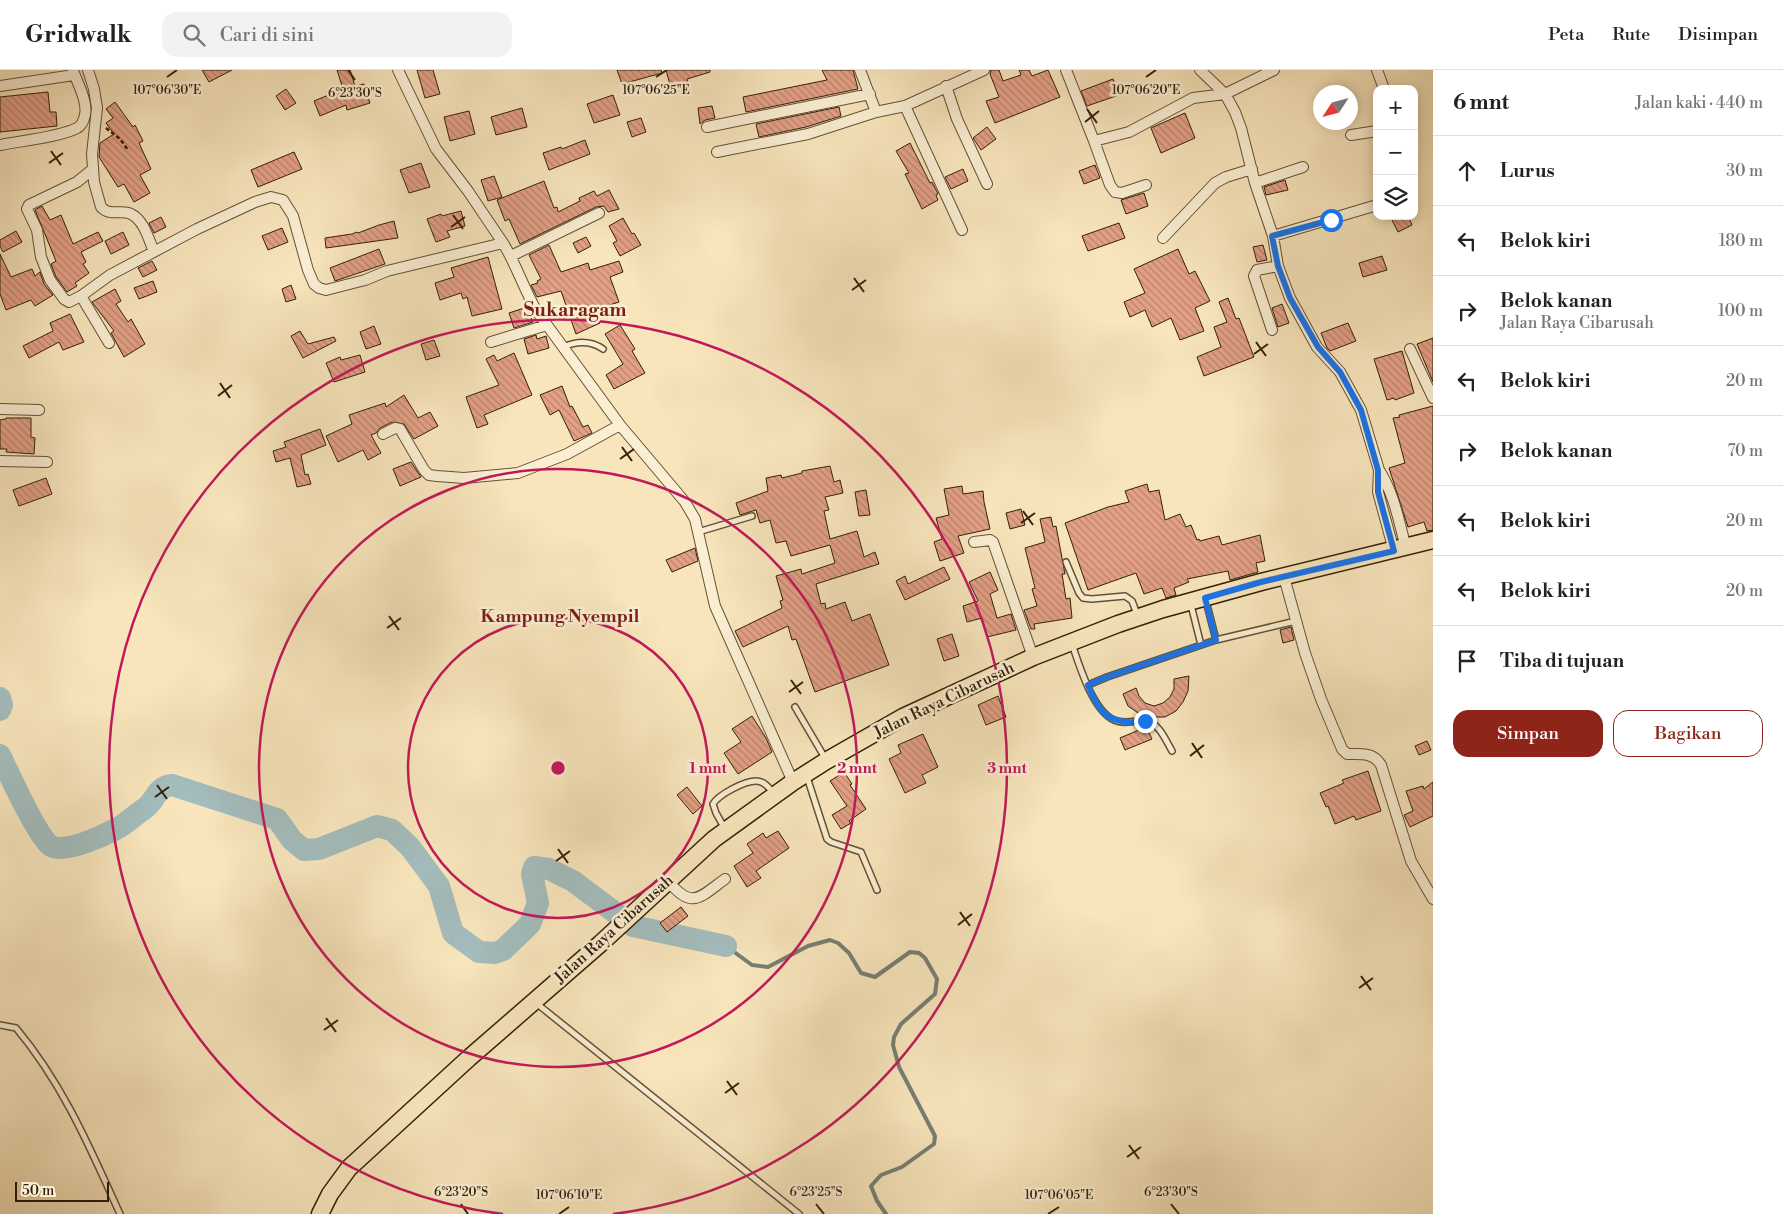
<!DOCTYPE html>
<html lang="id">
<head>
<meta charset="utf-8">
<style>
	:root { --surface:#fff; --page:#f2f2f2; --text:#222; --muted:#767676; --line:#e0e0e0; --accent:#8f2418 }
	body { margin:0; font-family:"Libre Bodoni",serif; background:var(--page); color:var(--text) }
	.controls { position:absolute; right:15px; top:15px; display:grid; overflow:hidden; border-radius:10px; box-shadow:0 2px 12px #0003 }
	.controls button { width:45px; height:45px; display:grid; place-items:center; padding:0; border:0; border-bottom:1px solid var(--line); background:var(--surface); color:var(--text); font:25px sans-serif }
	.compass { position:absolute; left:1313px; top:15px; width:45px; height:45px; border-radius:50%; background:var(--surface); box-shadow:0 2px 12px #0003; rotate:234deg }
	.scale { position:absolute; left:15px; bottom:12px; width:94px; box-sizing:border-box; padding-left:5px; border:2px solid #322008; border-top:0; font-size:14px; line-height:18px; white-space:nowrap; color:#322008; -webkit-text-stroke:4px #faeed3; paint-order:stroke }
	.stop { position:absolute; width:15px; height:15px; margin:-11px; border:4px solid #1a73e8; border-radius:50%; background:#fff }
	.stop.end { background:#1a73e8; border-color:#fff; box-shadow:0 1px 5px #0008 }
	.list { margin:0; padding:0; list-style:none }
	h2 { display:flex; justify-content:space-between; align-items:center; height:65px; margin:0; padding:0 20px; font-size:21px }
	h2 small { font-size:16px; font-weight:400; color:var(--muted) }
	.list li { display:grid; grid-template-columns:32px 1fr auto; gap:15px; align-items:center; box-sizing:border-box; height:70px; padding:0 20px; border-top:1px solid var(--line) }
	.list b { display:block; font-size:19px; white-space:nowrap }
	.list p { margin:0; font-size:16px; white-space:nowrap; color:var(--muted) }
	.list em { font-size:16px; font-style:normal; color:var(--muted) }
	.actions { display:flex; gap:10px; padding:15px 20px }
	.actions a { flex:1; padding:11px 0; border:1px solid var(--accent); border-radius:15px; text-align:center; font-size:18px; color:var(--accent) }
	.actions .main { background:var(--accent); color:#fff }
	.icon { flex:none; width:28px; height:28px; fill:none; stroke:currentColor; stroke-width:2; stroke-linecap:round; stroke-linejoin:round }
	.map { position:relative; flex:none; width:1433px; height:1144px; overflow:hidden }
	header { display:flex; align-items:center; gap:30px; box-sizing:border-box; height:70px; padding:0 25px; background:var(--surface); border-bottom:1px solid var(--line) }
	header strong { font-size:24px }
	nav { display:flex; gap:28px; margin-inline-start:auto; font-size:18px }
	.search { width:350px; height:45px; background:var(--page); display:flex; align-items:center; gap:12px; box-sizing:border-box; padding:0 18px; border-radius:15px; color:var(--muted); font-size:19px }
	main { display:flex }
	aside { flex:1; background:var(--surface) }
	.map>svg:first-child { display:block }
</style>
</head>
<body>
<header>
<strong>Gridwalk</strong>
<div class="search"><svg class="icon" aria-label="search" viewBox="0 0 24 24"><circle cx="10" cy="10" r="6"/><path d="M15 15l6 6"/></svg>Cari di sini</div>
<nav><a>Peta</a><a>Rute</a><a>Disimpan</a></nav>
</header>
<main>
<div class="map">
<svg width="1433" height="1144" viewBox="0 0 1433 1144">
	<defs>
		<pattern id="building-back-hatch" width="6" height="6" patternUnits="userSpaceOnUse" patternTransform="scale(1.25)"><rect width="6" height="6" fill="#e3a086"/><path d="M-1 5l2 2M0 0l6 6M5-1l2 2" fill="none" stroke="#b9826c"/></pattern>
	</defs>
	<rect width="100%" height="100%" fill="#f8e5bc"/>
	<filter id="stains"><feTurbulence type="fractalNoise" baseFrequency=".004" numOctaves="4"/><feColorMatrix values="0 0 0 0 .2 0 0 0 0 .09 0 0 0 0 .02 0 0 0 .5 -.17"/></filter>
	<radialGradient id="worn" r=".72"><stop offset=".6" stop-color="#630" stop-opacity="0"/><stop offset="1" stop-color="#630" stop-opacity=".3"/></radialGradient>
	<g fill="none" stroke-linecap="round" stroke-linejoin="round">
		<path stroke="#767e74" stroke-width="4" d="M726,876L752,895L768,897L808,876L830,870L838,873L849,883L861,903L875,907L910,882L919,883L925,888L937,909L935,924L901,954L894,967L893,975L899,997L935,1066L934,1074L902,1097L881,1105L871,1116L877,1131L886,1144"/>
		<path stroke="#a3bcbc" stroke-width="22" d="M0,628L2,635L0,640
			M0,685C8,702 39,769 51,776C64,784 103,766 116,759C126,754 135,745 144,739C157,730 155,717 172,715L277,749L292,770L304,780L319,779L377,756L392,760L410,777L439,816L453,863L479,882L495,883L503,880L530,854L538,833L532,804L534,797L549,799L573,811L633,856L726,876"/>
	</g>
	<path fill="url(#building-back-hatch)" stroke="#322008" d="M202,0H232L209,12Z
		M337,0H350L355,16L364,14L370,33L347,40L346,35L320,46L314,31L343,19Z
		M417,0H433L440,24L425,28Z
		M617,0H661L662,3L622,14Z
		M666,0H710V2L687,9L689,17L672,22Z
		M822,0H853L858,19L746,42L743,27L827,10Z
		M991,0H999L1003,11L1021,5L1019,0H1029L1032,6L1048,0L1060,27L995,53L986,31L999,27L990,4Z
		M1113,9L1119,25L1087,36L1081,21Z
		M286,19L296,33L285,40L276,26Z
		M48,22L50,42H56L57,56L0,62V27Z
		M613,25L620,45L594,53L587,34Z
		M115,32L133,57L135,55L143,71L139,73L151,99L140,105L150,123L134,132L124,114L118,117L99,87L100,73L114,64L106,53L113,48L106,39Z
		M712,36L715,48L705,50L700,54L698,38Z
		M839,37L841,46L806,57L759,67L756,54Z
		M522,38L527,57L496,65L491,47Z
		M469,41L475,64L450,71L444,47Z
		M1185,43L1195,68L1161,83L1151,58Z
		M641,48L646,62L632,67L627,52Z
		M987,57L996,69L981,80L973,68Z
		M585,70L590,84L549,100L543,83L561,77L562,79Z
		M910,73L930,113L932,112L938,124L936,125L938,130L922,139L905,104L909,103L896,81Z
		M294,82L302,99L258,117L251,100Z
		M421,93L430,117L409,123L400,100Z
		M1095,95L1100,108L1084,114L1079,101Z
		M963,99L968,111L951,119L945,107Z
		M494,106L502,127L488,131L481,110Z
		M1285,110L1288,120L1266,125L1264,117Z
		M544,111L554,138L557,137L558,142L580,131L579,128L594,121L597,126L609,120L619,139L608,142L604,136L596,137L520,174L509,149L505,151L497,130Z
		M1144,123L1148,136L1126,144L1121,130Z
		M42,136L50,150L61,145L73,174L98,162L103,171L81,182L86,192L83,194L89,203L75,213L77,216L67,222L56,207L51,194L56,191L35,140Z
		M461,141L465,156L447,161L450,167L436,172L427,149L441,144L442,146Z
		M1390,146H1408L1412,155L1398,162Z
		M161,147L166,157L154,163L149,153Z
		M623,148L632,164L634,163L641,175L620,186L613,173L617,171L609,156Z
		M394,151L398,168L326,178L325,168L352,164L357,162L358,163L379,155Z
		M1119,153L1125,168L1088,181L1082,166Z
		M282,158L288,172L268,180L262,166Z
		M16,161L22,172L3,182L0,176V170Z
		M123,162L129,175L111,184L105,171Z
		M586,167L591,176L578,183L573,173Z
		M549,175L561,202L588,193L590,200L619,191L623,202L610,207L619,232L594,240L600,253L576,264L561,221L537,227L531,215L538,213L537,211L541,209L529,185Z
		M1263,175L1267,190L1257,192L1253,177Z
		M379,179L385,194L335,211L330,198Z
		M1178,179L1189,204L1195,201L1210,231L1195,238L1204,261L1180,270L1171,248L1152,257L1145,240L1130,247L1124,232L1145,223L1134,199Z
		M0,184L11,207L32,199L35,206L40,202L44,214L53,225L35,236L31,230L6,240L0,224Z
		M1382,186L1387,200L1363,207L1359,193Z
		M488,187L502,239L472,246L467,227L463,229L461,223L440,230L435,213L454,207L451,198Z
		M152,191L157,200L143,207L138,198Z
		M153,211L157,222L139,229L134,218Z
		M291,215L296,229L286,232L282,219Z
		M115,219L121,231L116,234L128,252L131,249L145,274L124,287L111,263L114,261L92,232Z
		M1228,228L1236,249L1239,248L1254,287L1204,306L1197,287L1221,277L1214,257L1227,252L1219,232Z
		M1282,234L1289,253L1278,257L1272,238Z
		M527,237L533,252L514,258L509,243Z
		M70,244L84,272L63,280L59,272L29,288L23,276L53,261L50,253Z
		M1348,253L1356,271L1330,281L1327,278L1321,263Z
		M620,255L635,279L632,281L645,303L614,319L606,305L623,294L605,264Z
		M374,256L381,274L366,279L360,262Z
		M300,261L308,274L334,267L336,271L303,288L291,266Z
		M536,265L537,269L546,266L549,278L528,284L524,269Z
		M1433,268V312L1417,274Z
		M434,270L440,286L426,290L421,274Z
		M1402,281L1414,323L1395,330L1394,328L1387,330L1374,289Z
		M514,283L532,325L484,345L488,354L477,358L466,327L499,315L486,289L494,285L497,291Z
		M360,285L365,302L334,312L326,293L340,287L341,290Z
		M562,316L570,337L572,336L583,357L588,355L592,363L574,371L559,340L550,345L540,325Z
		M404,325L418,348L430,342L438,356L414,369L404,354L392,352L380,358L376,363L371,365L381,383L368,390L363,380L338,392L326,366L352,354L349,345L385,333L386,337Z
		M1433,336V460L1427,461L1424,452L1408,457L1389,398L1405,393L1393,348L1400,347L1399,345Z
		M6,348H31V367L35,368L34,384L6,382L7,379H0V350L6,349Z
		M320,359L326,375L301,385L305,405L308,404L311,414L297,417L290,388L276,392L273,381L286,377L284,372Z
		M411,392L421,407L400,416L393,399Z
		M830,396L834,412L840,410L843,423L825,427L829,440L824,441L830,469L857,461L864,487L875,482L879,494L816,514L821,534L825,533L826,539L845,532L852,551L870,544L889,595L815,622L796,569L792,570L788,556L743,577L735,561L782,538L780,531L783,530L776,506L801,499L802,504L835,493L830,475L791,486L786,471L776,473L770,450L760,453L756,440L740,445L736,433L768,421L766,408L781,405L782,408L802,403V401Z
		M46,408L52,424L19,436L13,420Z
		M1147,414L1149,422L1159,420L1165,450L1180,444L1186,457L1191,455L1197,470L1199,469L1200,471L1219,466L1222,475L1260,465L1265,491L1256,493L1258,502L1230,510L1228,501L1187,509L1189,512L1174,518L1176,525L1166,528L1162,518L1144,524L1136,503L1088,520L1065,453L1108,437L1129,432L1125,421Z
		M962,416L963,424L983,421L984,432L990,459L958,466L964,483L940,491L934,472L942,469L936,448L949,445L944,419Z
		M866,420L870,445L859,446L855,422Z
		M1021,439L1025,455L1010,459L1006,443Z
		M1051,447L1053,457L1056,456L1065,504H1062L1066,529L1070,528L1072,548L1034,554L1035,559H1031L1024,540L1037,536L1032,519L1035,518L1025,478L1045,472L1040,449Z
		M695,478L698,491L672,502L666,490Z
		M944,497L950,509L905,530L896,511L905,506L908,514Z
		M990,502L998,520L990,524L997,548L1011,544L1016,560L987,567L982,548L967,552L963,536L978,531L969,512Z
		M1291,557L1294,570L1283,573L1280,560Z
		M952,564L959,586L944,591L937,569Z
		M1189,606L1188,621L1183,632L1176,641L1165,647H1144L1128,636L1123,624L1136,618L1139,626L1145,633L1154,636L1163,633L1170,627L1174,619V609Z
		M998,626L1006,647L986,655L978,635Z
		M752,646L766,668L772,682L738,704L724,683L741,672L732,659Z
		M1146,657L1152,669L1125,680L1120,668Z
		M923,664L938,697L922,705L926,713L905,723L889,689L901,683L898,675Z
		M1427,671L1431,680L1419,685L1415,676Z
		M1368,701L1381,741L1356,750L1354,746L1335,754L1328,736L1326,737L1320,723L1344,713L1342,710Z
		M844,702L852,714L850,715L866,739L849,751L851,753L841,759L832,745L847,736L830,711Z
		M1433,712V746L1410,757L1404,745L1413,741L1406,721L1423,716L1424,719Z
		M687,717L702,736L693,744L677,725Z
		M778,761L789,778L756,801L761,808L747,817L734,796L753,783L747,774L763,763L766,768Z
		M681,837L688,846L667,862L660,853Z"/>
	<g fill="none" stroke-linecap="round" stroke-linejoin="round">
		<defs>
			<path id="lane" d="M563,277C577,271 590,270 603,279
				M698,462L752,446
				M1066,492L1079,523L1083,528L1092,529L1125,526L1132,531L1137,544
				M1206,531L1216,570
				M1191,535L1201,575
				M1072,574C1079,595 1093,641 1114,650C1125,655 1134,650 1145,651C1159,652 1166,671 1172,681
				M1088,615L1107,607L1216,570L1296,551
				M795,637L825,688
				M807,707L827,769L831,772L861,782L877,820
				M725,759L716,743L713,734C719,724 745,711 756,711C764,711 768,717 773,722
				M536,933L799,1144
				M0,955L16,958C63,1014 90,1078 120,1144"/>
			<path id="street" d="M88,0L94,19L97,38L92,84L94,112L101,137C110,147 121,139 131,144C144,150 149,170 154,182
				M398,0L436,79L468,121L503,173C516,194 524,219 536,240L620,355L685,432L695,449L715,536L793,712
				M860,0L876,42L905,36L984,0
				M1066,0L1094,71L1129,62L1193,28L1225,24L1274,0
				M1200,0L1225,24L1235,42L1241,58L1255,113L1273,166L1278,196L1290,228L1317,277L1340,302L1361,340L1379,400C1394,423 1399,452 1406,478
				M1377,0L1384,19
				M0,16L74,5
				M946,16L957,49L987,114
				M905,36L962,160
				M707,57L870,24
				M1351,65L1377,61
				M1094,71L1110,115L1115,122L1122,123L1146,115
				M0,75C20,71 60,67 77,58C81,56 84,50 85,45C88,31 77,13 73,0
				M717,82L808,64L876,42
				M93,99L77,112L29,135L27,139L37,160L41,187L50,210L64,229L69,232L81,226L110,205L197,159L255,132L271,127L283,130L293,146L308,200L314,214L319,218L326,220L365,210L387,201L503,173
				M1255,113L1303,97
				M1273,166L1377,135
				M1163,168L1215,113L1226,107L1252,99
				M511,186L599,143
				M81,226L109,273
				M1272,260L1254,206L1257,200L1278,196
				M491,272L547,255
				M1410,279L1433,328
				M0,339L39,340
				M383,364L395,358L400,359L424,400L429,405L437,406L464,408L518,403L567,384L620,355
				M0,391L47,392
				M1379,400L1378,422L1394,481
				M974,472L990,470L993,472L1033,587
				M1284,507L1305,583L1321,629L1342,679L1347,684C1361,684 1373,682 1381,695L1411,791L1433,829
				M668,811C692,840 699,828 725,809"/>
			<path id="primary" d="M320,1144L330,1124L349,1098L469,988L600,874L714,769L793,712L826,691L903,647L1033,587L1118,554L1163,539L1261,512L1433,470"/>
		</defs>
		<use href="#lane" stroke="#645135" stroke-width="8"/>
		<use href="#street" stroke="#645135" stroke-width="12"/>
		<use href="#primary" stroke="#322008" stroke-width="19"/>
		<path stroke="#322008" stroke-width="2.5" stroke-dasharray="4 2.5" stroke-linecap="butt" d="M106,58L120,69L128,80"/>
		<use href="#lane" stroke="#faeed3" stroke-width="5"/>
		<use href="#street" stroke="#faeed3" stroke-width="10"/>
		<use href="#primary" stroke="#f8e5bc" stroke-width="16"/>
	</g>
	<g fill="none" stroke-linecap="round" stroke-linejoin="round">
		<path stroke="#1a73e8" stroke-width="6" d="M1145,651C1112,656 1100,646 1088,615L1107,607L1216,570L1205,528L1261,512L1394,481L1378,422V400L1361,340L1340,302L1318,277L1290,228L1278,196L1272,166L1331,150"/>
	</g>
	<path fill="none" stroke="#322008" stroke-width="2" d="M348,0L355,10M167,7L177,0M656,7L667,0M1146,7L1156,0M1087,39L1097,53M1085,52L1099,41M51,81L61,95M49,93L63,83M453,145L463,159M451,157L465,147M854,208L864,222M852,220L866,210M1256,272L1266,286M1254,284L1268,274M220,313L230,328M218,326L232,315M622,377L632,391M620,389L634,379M1023,441L1033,455M1021,453L1035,443M389,546L399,560M387,558L401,548M791,610L801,624M789,622L803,612M1192,673L1202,688M1190,686L1204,675M157,715L167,729M155,727L169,717M558,779L568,793M556,791L570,781M960,842L970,856M958,855L972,844M1361,906L1371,920M1359,918L1373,908M326,948L336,962M324,960L338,950M727,1011L737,1025M725,1023L739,1013M1129,1075L1139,1089M1127,1087L1141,1077M461,1134L468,1144M816,1134L824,1144M1171,1134L1179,1144M559,1144L569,1137M1048,1144L1059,1137"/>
	<g fill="none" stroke="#c2185b" stroke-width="2.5">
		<circle cx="558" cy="698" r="150"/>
		<circle cx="558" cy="698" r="299"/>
		<path d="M503 1144A449 449 0 1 1 613 1144"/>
	</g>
	<g text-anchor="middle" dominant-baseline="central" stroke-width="5" stroke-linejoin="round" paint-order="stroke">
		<g font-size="16" fill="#322008" stroke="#faeed3">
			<text transform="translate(944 630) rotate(-26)">Jalan Raya Cibarusah</text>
			<text transform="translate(614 859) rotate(-42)">Jalan Raya Cibarusah</text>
		</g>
		<g font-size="18" font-weight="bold" fill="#7a1f14" stroke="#faeed3">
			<text x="560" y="546">Kampung Nyempil</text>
		</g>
		<g font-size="19" font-weight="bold" fill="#7a1f14" stroke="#faeed3">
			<text x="575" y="240">Sukaragam</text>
		</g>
	</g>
	<g font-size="12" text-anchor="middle" fill="#322008" stroke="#faeed3" stroke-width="5" stroke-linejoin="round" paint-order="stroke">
		<text x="167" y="24">107°06'30"E</text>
		<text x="656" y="24">107°06'25"E</text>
		<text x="1146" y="24">107°06'20"E</text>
		<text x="355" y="27">6°23'30"S</text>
		<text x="461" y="1126">6°23'20"S</text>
		<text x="816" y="1126">6°23'25"S</text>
		<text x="1171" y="1126">6°23'30"S</text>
		<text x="569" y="1129">107°06'10"E</text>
		<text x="1059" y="1129">107°06'05"E</text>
	</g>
	<circle cx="558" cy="698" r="8" fill="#c2185b" stroke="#faeed3" stroke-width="2.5"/>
	<g font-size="15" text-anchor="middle" font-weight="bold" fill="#c2185b" stroke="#faeed3" stroke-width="5" stroke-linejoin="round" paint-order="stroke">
		<text x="708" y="703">1 mnt</text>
		<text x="857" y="703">2 mnt</text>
		<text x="1007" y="703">3 mnt</text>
	</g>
	<rect width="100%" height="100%" filter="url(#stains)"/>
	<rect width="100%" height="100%" fill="url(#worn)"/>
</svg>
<div class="controls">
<button>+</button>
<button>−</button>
<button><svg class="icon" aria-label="layers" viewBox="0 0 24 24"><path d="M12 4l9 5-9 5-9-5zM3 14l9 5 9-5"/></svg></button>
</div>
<svg class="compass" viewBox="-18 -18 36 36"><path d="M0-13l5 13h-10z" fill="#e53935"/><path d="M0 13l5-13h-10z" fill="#767676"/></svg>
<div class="scale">50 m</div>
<div class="stop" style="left:1331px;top:150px"></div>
<div class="stop end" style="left:1145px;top:651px"></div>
</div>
<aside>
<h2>6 mnt<small>Jalan kaki · 440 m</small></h2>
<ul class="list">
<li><svg class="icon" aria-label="ahead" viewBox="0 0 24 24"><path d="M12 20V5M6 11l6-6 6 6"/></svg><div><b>Lurus</b></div><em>30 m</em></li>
<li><svg class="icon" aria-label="left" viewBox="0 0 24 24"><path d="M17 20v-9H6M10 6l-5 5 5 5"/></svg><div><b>Belok kiri</b></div><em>180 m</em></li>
<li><svg class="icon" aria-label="right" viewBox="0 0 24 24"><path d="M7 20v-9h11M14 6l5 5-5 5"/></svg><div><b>Belok kanan</b><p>Jalan Raya Cibarusah</p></div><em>100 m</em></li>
<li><svg class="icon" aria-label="left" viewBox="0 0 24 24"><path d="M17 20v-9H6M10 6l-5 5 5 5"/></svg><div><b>Belok kiri</b></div><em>20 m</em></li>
<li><svg class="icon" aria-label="right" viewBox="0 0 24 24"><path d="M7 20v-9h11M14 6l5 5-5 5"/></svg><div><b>Belok kanan</b></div><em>70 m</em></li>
<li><svg class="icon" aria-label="left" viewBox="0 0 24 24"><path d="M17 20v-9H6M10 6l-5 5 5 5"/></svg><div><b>Belok kiri</b></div><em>20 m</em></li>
<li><svg class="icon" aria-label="left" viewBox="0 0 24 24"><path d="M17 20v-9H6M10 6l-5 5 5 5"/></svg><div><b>Belok kiri</b></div><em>20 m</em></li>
<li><svg class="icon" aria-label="arrive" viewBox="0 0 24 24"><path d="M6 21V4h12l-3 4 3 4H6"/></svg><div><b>Tiba di tujuan</b></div></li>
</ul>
<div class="actions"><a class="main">Simpan</a><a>Bagikan</a></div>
</aside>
</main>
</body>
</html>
